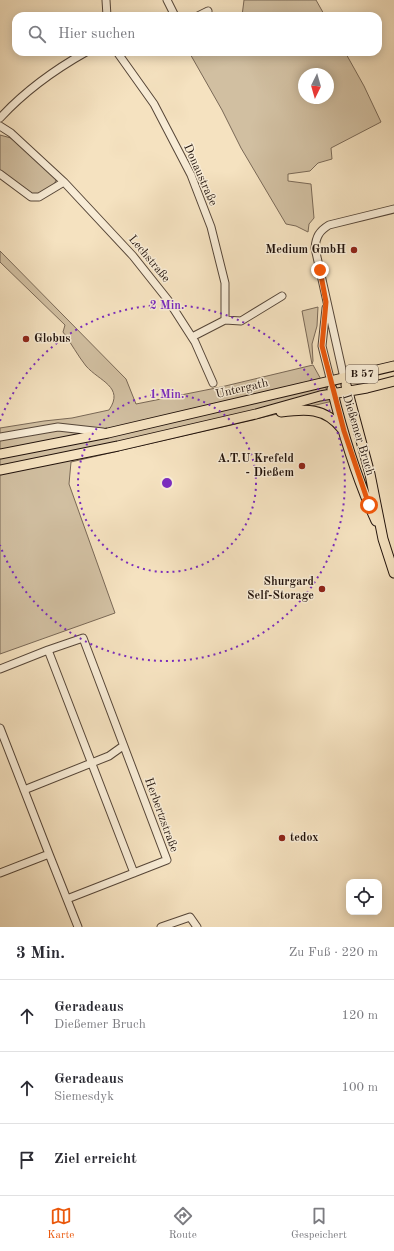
<!DOCTYPE html>
<html lang="de">
<head>
<meta charset="utf-8">
<style>
	:root { --surface:#fff; --page:#f7f7f7; --text:#2b2b33; --muted:#7c7c81; --line:#e1e1e2; --accent:#ea580c }
	body { margin:0; font-family:"Old Standard TT",serif; background:var(--page); color:var(--text) }
	.controls { position:absolute; right:12px; bottom:12px; display:grid; overflow:hidden; border-radius:8px; box-shadow:0 2px 10px #0003 }
	.controls button { width:36px; height:36px; display:grid; place-items:center; padding:0; border:0; border-bottom:1px solid var(--line); background:var(--surface); color:var(--text); font:20px sans-serif }
	.compass { position:absolute; left:298px; top:68px; width:36px; height:36px; border-radius:50%; background:var(--surface); box-shadow:0 2px 10px #0003; rotate:185deg }
	.stop { position:absolute; width:12px; height:12px; margin:-9px; border:3px solid #ea580c; border-radius:50%; background:#fff }
	.stop.end { background:#ea580c; border-color:#fff; box-shadow:0 1px 4px #0008 }
	.list { margin:0; padding:0; list-style:none }
	h2 { display:flex; justify-content:space-between; align-items:center; height:52px; margin:0; padding:0 16px; font-size:17px }
	h2 small { font-size:13px; font-weight:400; color:var(--muted) }
	.list li { display:grid; grid-template-columns:26px 1fr auto; gap:12px; align-items:center; box-sizing:border-box; height:72px; padding:0 16px; border-top:1px solid var(--line) }
	.list b { display:block; font-size:15px; white-space:nowrap }
	.list p { margin:0; font-size:13px; white-space:nowrap; color:var(--muted) }
	.list em { font-size:13px; font-style:normal; color:var(--muted) }
	.icon { flex:none; width:22px; height:22px; fill:none; stroke:currentColor; stroke-width:2; stroke-linecap:round; stroke-linejoin:round }
	.map { position:relative; flex:none; width:394px; height:927px; overflow:hidden }
	.search { position:absolute; background:var(--surface); box-shadow:0 2px 10px #0003; left:12px; right:12px; top:12px; height:44px; display:flex; align-items:center; gap:10px; box-sizing:border-box; padding:0 14px; border-radius:12px; color:var(--muted); font-size:15px }
	.sheet { height:268px; background:var(--surface) }
	nav { display:flex; justify-content:space-around; align-items:center; box-sizing:border-box; height:56px; border-top:1px solid var(--line); background:var(--surface); font-size:11px; color:var(--muted) }
	nav a { display:grid; justify-items:center; gap:2px }
	nav .on { color:var(--accent) }
	.map>svg:first-child { display:block }
</style>
</head>
<body>
<div class="map">
<svg width="394" height="927" viewBox="0 0 394 927">
	<rect width="100%" height="100%" fill="#f5e2c0"/>
	<filter id="stains"><feTurbulence type="fractalNoise" baseFrequency=".005" numOctaves="4"/><feColorMatrix values="0 0 0 0 .2 0 0 0 0 .09 0 0 0 0 .02 0 0 0 .5 -.17"/></filter>
	<radialGradient id="worn" r=".72"><stop offset=".6" stop-color="#630" stop-opacity="0"/><stop offset="1" stop-color="#630" stop-opacity=".3"/></radialGradient>
	<path fill="#d1bfa1" stroke="#796856" fill-rule="evenodd" d="M244,0H316L325,16H242Z
		M189,52H345L364,86L381,122L331,148L332,159L318,163L310,171L288,174V181L311,184L314,218L309,224L308,232L296,226L286,224L241,148L222,110ZM304,74H328V98H304Z
		M0,135L11,138L54,176L56,180L54,185L36,195L29,192L0,170Z
		M0,251L126,379L136,404L221,387L313,365L333,401L71,462L69,484L115,613L0,654V428L44,421L72,418L109,410C125,387 99,381 86,366C78,356 71,343 63,332L65,325L0,262Z
		M318,307L317,326L312,344L313,361L312,364L302,311Z"/>
	<g fill="none" stroke-linecap="round" stroke-linejoin="round">
		<defs>
			<path id="minor" d="M106,0L107,16
				M167,0L175,16
				M198,16L208,11
				M117,52L154,104L191,175L211,227L225,283V320L192,337
				M0,118C25,91 54,70 86,52
				M0,126L11,133L64,182L133,256L168,300L195,342L213,383
				M0,174L31,197H39L64,182
				M326,308L322,346L331,382
				M225,320L241,321L282,296
				M344,378L315,248C316,237 319,231 329,225L394,209
				M0,437L58,427L103,432
				M48,650L134,873
				M0,669L48,650L83,638L167,860L67,899
				M0,728L49,854L78,927
				M24,790L109,756L123,746
				M0,873L49,854
				M161,927L190,917L197,927"/>
			<path id="major" d="M346,385L370,474L383,539L394,573
				M332,389C343,434 357,479 376,521
				M281,412C305,409 325,407 342,429
				M0,454L108,433L394,366
				M0,470L118,446L256,414L320,396L367,388L394,381"/>
		</defs>
		<use href="#minor" stroke="#564638" stroke-width="9"/>
		<use href="#major" stroke="#21120b" stroke-width="11"/>
		<use href="#minor" stroke="#f8ecd6" stroke-width="7"/>
		<use href="#major" stroke="#f5e2c0" stroke-width="9"/>
	</g>
	<g fill="none" stroke-linecap="round" stroke-linejoin="round">
		<path stroke="#ea580c" stroke-width="5" d="M320,270L326,302L322,346L344,431L369,505"/>
	</g>
	<g fill="none" stroke="#7b2cbf" stroke-width="2" stroke-dasharray="2 4">
		<circle cx="167" cy="483" r="89"/>
		<path d="M0 421A178 178 0 1 1 0 545"/>
	</g>
	<g fill="#8f2418" stroke="#f8ecd6" stroke-width="1.5">
		<circle cx="354" cy="250" r="4"/>
		<circle cx="26" cy="339" r="4"/>
		<circle cx="302" cy="466" r="4"/>
		<circle cx="322" cy="589" r="4"/>
		<circle cx="282" cy="838" r="4"/>
	</g>
	<g text-anchor="middle" dominant-baseline="central" stroke-width="3" stroke-linejoin="round" paint-order="stroke">
		<rect fill="#f8ecd6" stroke="#625348" stroke-width="1" x="346" y="365" width="32" height="18" rx="3"/>
		<g font-size="11" font-weight="bold" fill="#21120b">
			<text x="362" y="374">B 57</text>
		</g>
		<g font-size="12" fill="#21120b" stroke="#f8ecd6">
			<text transform="translate(200 175) rotate(66)">Donaustraße</text>
			<text transform="translate(149 259) rotate(50)">Lechstraße</text>
			<text transform="translate(242 389) rotate(-13)">Untergath</text>
			<text transform="translate(358 435) rotate(73)">Dießemer Bruch</text>
			<text transform="translate(161 815) rotate(70)">Herbertzstraße</text>
		</g>
		<g font-size="12" font-weight="bold" fill="#21120b" stroke="#f8ecd6" text-anchor="end">
			<text x="346" y="250">Medium GmbH</text>
			<text x="34" y="339" text-anchor="start">Globus</text>
			<text x="294" y="459">A.T.U Krefeld<tspan x="294" dy="14">- Dießem</tspan></text>
			<text x="314" y="582">Shurgard<tspan x="314" dy="14">Self-Storage</tspan></text>
			<text x="290" y="838" text-anchor="start">tedox</text>
		</g>
	</g>
	<circle cx="167" cy="483" r="6" fill="#7b2cbf" stroke="#f8ecd6" stroke-width="2"/>
	<g font-size="12" text-anchor="middle" font-weight="bold" fill="#7b2cbf" stroke="#f8ecd6" stroke-width="3" stroke-linejoin="round" paint-order="stroke">
		<text x="167" y="309">2 Min.</text>
		<text x="167" y="398">1 Min.</text>
	</g>
	<rect width="100%" height="100%" filter="url(#stains)"/>
	<rect width="100%" height="100%" fill="url(#worn)"/>
</svg>
<div class="controls">
<button><svg class="icon" aria-label="locate" viewBox="0 0 24 24"><circle cx="12" cy="12" r="6"/><path d="M12 2v4M12 18v4M2 12h4M18 12h4"/></svg></button>
</div>
<svg class="compass" viewBox="-18 -18 36 36"><path d="M0-13l5 13h-10z" fill="#e53935"/><path d="M0 13l5-13h-10z" fill="#7c7c81"/></svg>
<div class="stop" style="left:369px;top:505px"></div>
<div class="stop end" style="left:320px;top:270px"></div>
<div class="search"><svg class="icon" aria-label="search" viewBox="0 0 24 24"><circle cx="10" cy="10" r="6"/><path d="M15 15l6 6"/></svg>Hier suchen</div>
</div>
<section class="sheet">
<h2>3 Min.<small>Zu Fuß · 220 m</small></h2>
<ul class="list">
<li><svg class="icon" aria-label="ahead" viewBox="0 0 24 24"><path d="M12 20V5M6 11l6-6 6 6"/></svg><div><b>Geradeaus</b><p>Dießemer Bruch</p></div><em>120 m</em></li>
<li><svg class="icon" aria-label="ahead" viewBox="0 0 24 24"><path d="M12 20V5M6 11l6-6 6 6"/></svg><div><b>Geradeaus</b><p>Siemesdyk</p></div><em>100 m</em></li>
<li><svg class="icon" aria-label="arrive" viewBox="0 0 24 24"><path d="M6 21V4h12l-3 4 3 4H6"/></svg><div><b>Ziel erreicht</b></div></li>
</ul>
</section>
<nav>
<a class="on"><svg class="icon" aria-label="map" viewBox="0 0 24 24"><path d="M3 6l6-2 6 2 6-2v14l-6 2-6-2-6 2zM9 4v14M15 6v14"/></svg>Karte</a>
<a><svg class="icon" aria-label="directions" viewBox="0 0 24 24"><path d="M12 3l9 9-9 9-9-9zM9 14v-3h6M13 9l2 2-2 2"/></svg>Route</a>
<a><svg class="icon" aria-label="saved" viewBox="0 0 24 24"><path d="M7 4h10v16l-5-4-5 4z"/></svg>Gespeichert</a>
</nav>
</body>
</html>
